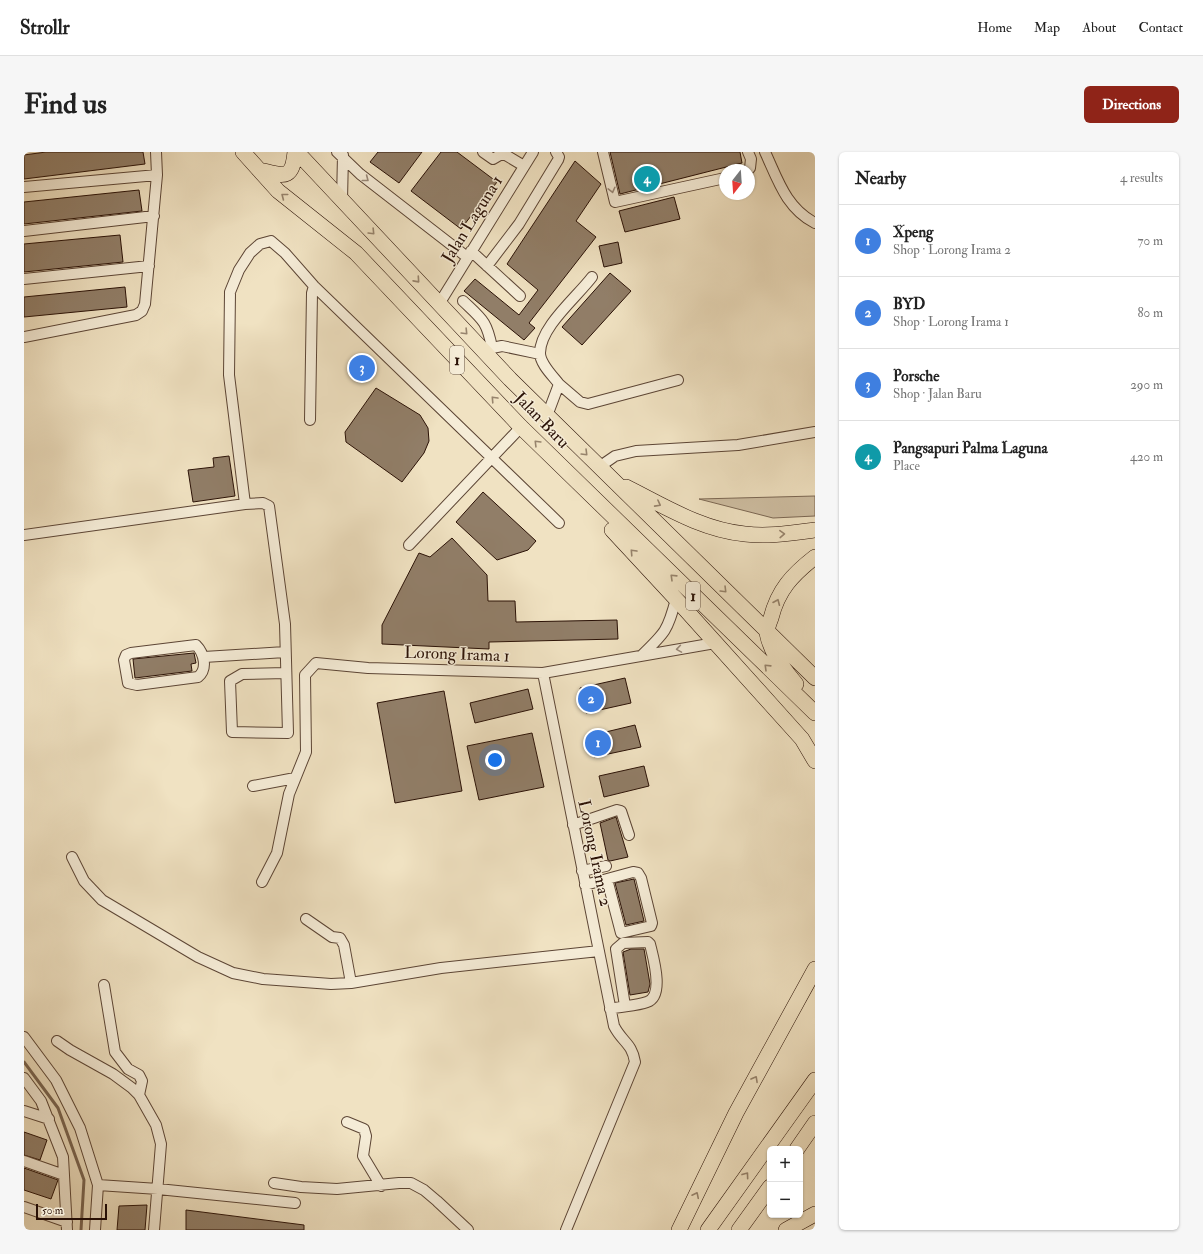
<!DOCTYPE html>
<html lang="en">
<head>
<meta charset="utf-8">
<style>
	:root { --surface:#fff; --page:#f6f6f6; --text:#222; --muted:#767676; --line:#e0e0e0; --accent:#8f2418 }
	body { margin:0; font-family:"IM FELL Double Pica",serif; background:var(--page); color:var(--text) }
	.controls { position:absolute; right:12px; bottom:12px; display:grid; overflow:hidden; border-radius:6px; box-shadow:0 1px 3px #0004 }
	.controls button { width:36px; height:36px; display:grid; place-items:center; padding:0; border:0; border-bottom:1px solid var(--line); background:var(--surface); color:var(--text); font:20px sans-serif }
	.compass { position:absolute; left:695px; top:12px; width:36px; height:36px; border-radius:50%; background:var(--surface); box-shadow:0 1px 3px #0004; rotate:197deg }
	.scale { position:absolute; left:12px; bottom:10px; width:71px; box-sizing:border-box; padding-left:4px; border:2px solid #2a1106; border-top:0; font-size:11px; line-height:14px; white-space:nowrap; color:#2a1106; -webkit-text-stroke:3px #f5ecd7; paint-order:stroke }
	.you { position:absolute; left:471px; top:608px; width:14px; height:14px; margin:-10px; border:3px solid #fff; border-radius:50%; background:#1a73e8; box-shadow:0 0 0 6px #1a73e833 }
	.badge { display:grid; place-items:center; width:26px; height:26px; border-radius:50%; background:var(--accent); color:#fff; font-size:13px; font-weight:700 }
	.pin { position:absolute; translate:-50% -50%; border:2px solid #fff; box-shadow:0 1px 4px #0006 }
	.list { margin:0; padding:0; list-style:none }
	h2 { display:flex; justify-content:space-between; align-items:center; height:52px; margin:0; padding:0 16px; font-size:17px }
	h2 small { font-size:13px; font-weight:400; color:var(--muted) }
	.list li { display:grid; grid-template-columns:26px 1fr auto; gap:12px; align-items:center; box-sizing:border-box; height:72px; padding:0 16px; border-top:1px solid var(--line) }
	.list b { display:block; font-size:15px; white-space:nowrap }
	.list p { margin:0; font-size:13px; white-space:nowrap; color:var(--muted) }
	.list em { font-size:13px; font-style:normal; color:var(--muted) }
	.map { position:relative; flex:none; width:791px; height:1078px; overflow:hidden; border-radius:6px }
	header { display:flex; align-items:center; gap:24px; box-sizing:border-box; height:56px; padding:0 20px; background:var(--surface); border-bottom:1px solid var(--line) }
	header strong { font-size:19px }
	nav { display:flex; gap:22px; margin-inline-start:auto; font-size:14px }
	.intro { display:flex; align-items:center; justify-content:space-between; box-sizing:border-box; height:96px; padding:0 24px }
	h1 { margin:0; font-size:28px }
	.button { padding:10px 18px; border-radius:6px; background:var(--accent); color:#fff; font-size:14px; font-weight:700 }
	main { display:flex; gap:24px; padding:0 24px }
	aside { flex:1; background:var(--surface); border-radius:6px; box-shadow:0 1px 3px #0004 }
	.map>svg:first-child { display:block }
</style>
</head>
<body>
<header>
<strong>Strollr</strong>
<nav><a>Home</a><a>Map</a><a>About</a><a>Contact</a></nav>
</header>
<div class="intro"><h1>Find us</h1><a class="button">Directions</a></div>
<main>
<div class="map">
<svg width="791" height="1078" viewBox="0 0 791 1078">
	<rect width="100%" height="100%" fill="#f0e2c2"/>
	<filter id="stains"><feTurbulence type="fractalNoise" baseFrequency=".005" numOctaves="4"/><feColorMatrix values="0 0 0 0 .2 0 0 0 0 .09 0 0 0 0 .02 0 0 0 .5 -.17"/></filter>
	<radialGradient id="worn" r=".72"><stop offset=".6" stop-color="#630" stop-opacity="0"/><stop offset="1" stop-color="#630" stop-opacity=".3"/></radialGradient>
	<path fill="#cebea2" stroke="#7c6854" d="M791,344V364L749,366L675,347Z"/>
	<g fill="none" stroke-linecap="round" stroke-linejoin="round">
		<path stroke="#796450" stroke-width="3" d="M0,910L34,956L60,1028L57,1078"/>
	</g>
	<path fill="#917e68" stroke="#2a1106" d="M22,0H119L121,12L0,27V3Z
		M354,0H398L375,31L346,10Z
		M417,0H433L473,30L437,77L387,39Z
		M586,0H716L718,11L596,42Z
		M551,9L577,32L552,69L572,85L505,171L511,176L500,188L440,139L451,127L495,163L514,138L483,112Z
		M115,38L118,59L0,72V50Z
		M650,45L656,67L601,80L595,59Z
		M96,83L99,110L0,120V92Z
		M594,90L598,111L580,115L575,94Z
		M586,121L607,139L558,193L538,175Z
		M101,135L103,155L0,165V145Z
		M352,236L396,263L404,276L405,289L400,301L378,330L322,290L321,280Z
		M205,304L211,344L169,350L164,318L190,315L189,306Z
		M459,340L512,389L504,398L473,408L432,370Z
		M428,386L463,423L464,449H491L492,470L593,468L594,487L465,490V497L358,492V473L395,401L406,405Z
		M170,501L172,511L167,512L168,519L111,526L109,507Z
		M601,526L607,551L562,561L556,536Z
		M504,537L509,557L451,571L446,551Z
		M420,539L438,639L371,651L353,551Z
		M611,573L617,595L570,605L565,584Z
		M508,581L520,635L455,648L443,594Z
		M620,614L625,634L580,645L575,624Z
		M592,665L604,705L586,709L584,708L576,671Z
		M610,727L620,769L602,773L591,731Z
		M607,797H620L626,832L624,840L606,843L599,800Z
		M0,980L23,988L16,1008L0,1003Z
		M0,1016L34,1028L27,1047L0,1038Z
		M123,1053L121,1078H93L95,1054Z
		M162,1058L280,1073V1078H162Z"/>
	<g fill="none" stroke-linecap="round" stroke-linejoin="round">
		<defs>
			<path id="minor" d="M313,0L336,22L443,105
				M459,0L469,7L481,0
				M579,0L591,50L701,26
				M741,0C754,28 762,56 791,71
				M480,2L500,14
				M724,18L726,16L727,7L724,0
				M0,35L133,23
				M318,48L319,3
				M0,79L130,64
				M447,99L496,144
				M463,114L495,72L534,8L535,5L532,0
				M0,127L125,114
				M439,149C458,167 463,169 468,196L460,200
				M415,152L509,0
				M0,185L112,163L118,159L121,152L133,23L132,0
				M468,196L478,194L516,202
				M535,232L556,250L564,252L654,228
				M523,264L535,232C529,224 516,212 516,201C516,175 553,145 568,125
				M286,268L288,141L290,134
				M575,315L591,304L612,299L714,293L791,280
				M221,352L205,223L206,140L215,118L226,101L236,92L247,89L261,101L290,134L535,371
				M0,383L221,352L239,351L245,354L261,472L264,581L208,580L206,529L218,522L262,521
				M385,393L497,275
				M172,493C180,501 184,517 174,525L113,533L104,531L100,508L102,503L107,501Z
				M618,503C641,481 644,478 652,447
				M180,505L261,500
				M519,521L590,874C598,890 608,891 611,910L542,1078
				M229,634L271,626
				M549,673L593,658L597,659L605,683
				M48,705L60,729L78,748L174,805L209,821L239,827L307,832L327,831L417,816L575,799
				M558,719L582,714
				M238,730L253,701L265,642L282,600L281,523L292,511L344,516L519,521L691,491
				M561,733L609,720L614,721L617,726L628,771L627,774L597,781L583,727
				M282,767L308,785L316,786L320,793L327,831
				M80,833L91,900L104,917L115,923L118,929L115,943
				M586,857C598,854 612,854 623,850C641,844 629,805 626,792L624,790L599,791L592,797L601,854
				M0,885L32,928L56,976L74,1033L71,1078
				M33,889L46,898L89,922L108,936L115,943L132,973L137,992L130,1078
				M0,926L17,949L39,1005L43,1078
				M0,959L25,967
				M323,970L340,977L342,984L339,1004L357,1034
				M0,1009L40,1023
				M250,1031L277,1035L313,1037L375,1031H387L400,1038L413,1049L444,1078
				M74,1033L134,1037L271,1051
				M0,1055L43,1070"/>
			<path id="highway" d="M219,0L254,39L332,101L497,275L791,561
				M273,0L486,227L791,526
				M236,18C260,24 268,29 271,0
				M602,335C640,354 678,378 721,382C744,385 768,381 791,378
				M588,378L652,447L778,587L791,609
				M772,532C760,517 747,502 743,481C743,477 745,471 747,466C754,438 768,423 791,405
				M773,997L791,971
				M655,1078L712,961L791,817
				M684,1078L791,928
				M715,1078L746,1035
				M762,1078L791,1062"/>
		</defs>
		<use href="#minor" stroke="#5c4535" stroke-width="12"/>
		<use href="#highway" stroke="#2a1106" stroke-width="16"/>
		<use href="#minor" stroke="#f5ecd7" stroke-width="10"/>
		<use href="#highway" stroke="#f0e2c2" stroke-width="15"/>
	</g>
	<defs><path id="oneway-chevron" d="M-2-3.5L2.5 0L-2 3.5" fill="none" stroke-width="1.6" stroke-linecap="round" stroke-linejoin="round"/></defs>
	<g stroke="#9a8979">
		<use href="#oneway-chevron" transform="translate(342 27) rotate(38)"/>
		<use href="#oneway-chevron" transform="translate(588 38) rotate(76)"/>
		<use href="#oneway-chevron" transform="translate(655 497) rotate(171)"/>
	</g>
	<g stroke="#97846d">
		<use href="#oneway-chevron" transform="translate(260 44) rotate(-142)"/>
		<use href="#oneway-chevron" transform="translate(348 80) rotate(46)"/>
		<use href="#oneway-chevron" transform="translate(393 128) rotate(48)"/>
		<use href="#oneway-chevron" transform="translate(441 180) rotate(46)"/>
		<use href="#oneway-chevron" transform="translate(470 247) rotate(-133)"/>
		<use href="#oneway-chevron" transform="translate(513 291) rotate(-135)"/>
		<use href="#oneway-chevron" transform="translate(561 301) rotate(45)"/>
		<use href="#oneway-chevron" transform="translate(634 352) rotate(28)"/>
		<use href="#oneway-chevron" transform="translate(758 382) rotate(-2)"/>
		<use href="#oneway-chevron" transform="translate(609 400) rotate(-133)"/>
		<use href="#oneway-chevron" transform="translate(649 425) rotate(-136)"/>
		<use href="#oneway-chevron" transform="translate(700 438) rotate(45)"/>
		<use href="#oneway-chevron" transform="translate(753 450) rotate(-67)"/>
		<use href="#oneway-chevron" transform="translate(743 515) rotate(-136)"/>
		<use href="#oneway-chevron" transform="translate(731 927) rotate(-61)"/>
		<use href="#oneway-chevron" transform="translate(722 1023) rotate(-54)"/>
		<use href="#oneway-chevron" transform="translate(672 1043) rotate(-64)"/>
	</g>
	<g text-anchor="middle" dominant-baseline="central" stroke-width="3" stroke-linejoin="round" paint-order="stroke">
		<g fill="#f5ecd7" stroke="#675345" stroke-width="1">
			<rect x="426" y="194" width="14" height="28" rx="3"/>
			<rect x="662" y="430" width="14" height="28" rx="3"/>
		</g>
		<g font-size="16" font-weight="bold" fill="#2a1106">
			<text x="433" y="208">1</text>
			<text x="669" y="444">1</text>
		</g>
		<g font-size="17" fill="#2a1106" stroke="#f5ecd7">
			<text transform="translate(448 67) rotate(-58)">Jalan Laguna 1</text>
			<text transform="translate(518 268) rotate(46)">Jalan Baru</text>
			<text transform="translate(433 502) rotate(2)">Lorong Irama 1</text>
			<text transform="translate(571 701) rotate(78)">Lorong Irama 2</text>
		</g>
	</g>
	<rect width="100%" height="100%" filter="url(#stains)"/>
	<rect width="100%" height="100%" fill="url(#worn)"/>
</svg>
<div class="controls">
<button>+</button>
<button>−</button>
</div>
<svg class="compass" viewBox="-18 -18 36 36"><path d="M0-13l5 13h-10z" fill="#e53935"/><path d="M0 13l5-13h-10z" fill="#767676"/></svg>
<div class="scale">50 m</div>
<div class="you"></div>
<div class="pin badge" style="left:574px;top:591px;background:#3f7fe0">1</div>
<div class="pin badge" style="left:567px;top:547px;background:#3f7fe0">2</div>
<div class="pin badge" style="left:338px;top:216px;background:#3f7fe0">3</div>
<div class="pin badge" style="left:623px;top:27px;background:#0f9aa8">4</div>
</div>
<aside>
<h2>Nearby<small>4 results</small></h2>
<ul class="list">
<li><span class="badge" style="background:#3f7fe0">1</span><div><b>Xpeng</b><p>Shop · Lorong Irama 2</p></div><em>70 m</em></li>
<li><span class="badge" style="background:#3f7fe0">2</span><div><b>BYD</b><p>Shop · Lorong Irama 1</p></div><em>80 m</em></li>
<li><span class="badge" style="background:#3f7fe0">3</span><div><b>Porsche</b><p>Shop · Jalan Baru</p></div><em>290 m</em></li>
<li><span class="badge" style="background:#0f9aa8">4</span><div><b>Pangsapuri Palma Laguna</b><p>Place</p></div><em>420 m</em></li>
</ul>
</aside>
</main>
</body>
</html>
